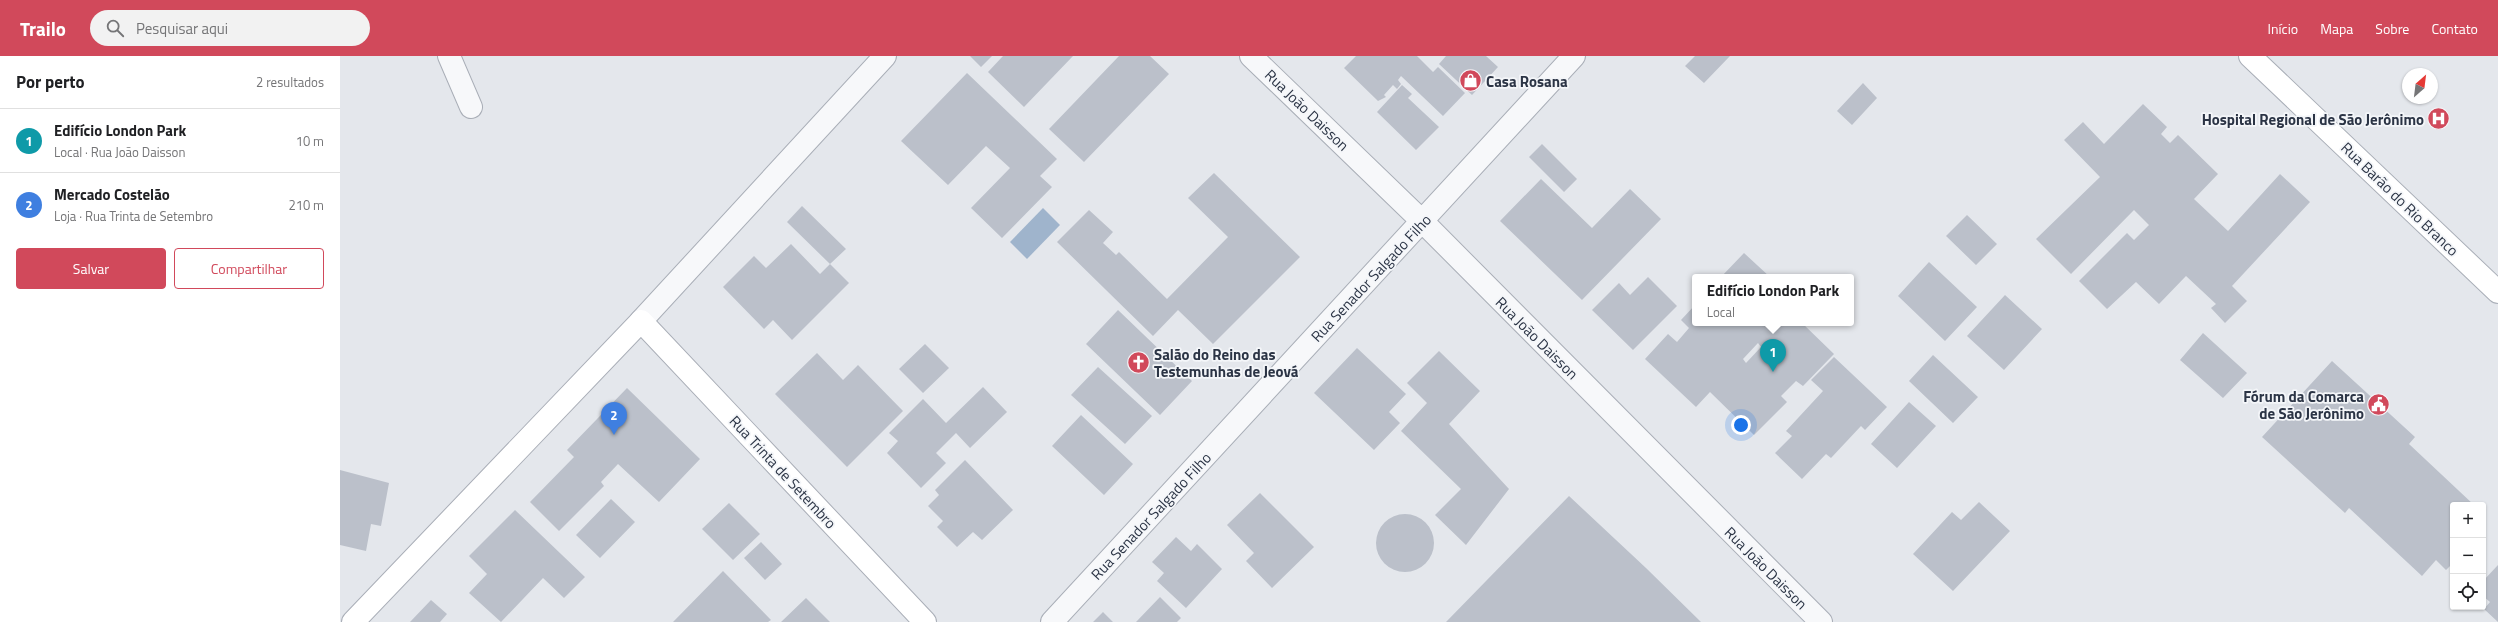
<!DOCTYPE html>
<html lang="pt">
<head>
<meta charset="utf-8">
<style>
	:root { --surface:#fff; --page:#f2f2f2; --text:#202124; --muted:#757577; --line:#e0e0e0; --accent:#d1495b }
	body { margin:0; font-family:"Titillium Web",sans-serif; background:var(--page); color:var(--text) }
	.controls { position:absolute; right:12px; bottom:12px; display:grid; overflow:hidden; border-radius:4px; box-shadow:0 1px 3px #0004 }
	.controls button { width:36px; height:36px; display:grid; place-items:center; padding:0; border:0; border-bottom:1px solid var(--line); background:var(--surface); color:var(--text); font:20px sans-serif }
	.compass { position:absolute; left:2062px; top:12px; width:36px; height:36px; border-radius:50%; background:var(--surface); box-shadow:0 1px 3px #0004; rotate:28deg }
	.you { position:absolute; left:1401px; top:369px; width:14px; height:14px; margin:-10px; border:3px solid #fff; border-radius:50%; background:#1a73e8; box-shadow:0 0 0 6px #1a73e833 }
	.badge { display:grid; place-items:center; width:26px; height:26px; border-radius:50%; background:var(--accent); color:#fff; font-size:13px; font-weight:700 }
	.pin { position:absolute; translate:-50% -33px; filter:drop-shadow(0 1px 2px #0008) }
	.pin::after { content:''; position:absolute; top:21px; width:14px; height:12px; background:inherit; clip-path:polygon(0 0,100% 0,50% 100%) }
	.popup { position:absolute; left:1352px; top:218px; width:162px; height:52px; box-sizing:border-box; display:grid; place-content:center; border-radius:4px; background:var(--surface); filter:drop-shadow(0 1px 3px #0005); font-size:13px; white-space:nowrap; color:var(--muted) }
	.popup b { font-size:15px; color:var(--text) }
	.popup::after { content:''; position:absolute; left:50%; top:100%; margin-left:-8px; border:8px solid transparent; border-top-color:var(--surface) }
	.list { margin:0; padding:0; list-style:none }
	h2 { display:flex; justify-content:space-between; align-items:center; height:52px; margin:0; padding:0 16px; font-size:17px }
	h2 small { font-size:13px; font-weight:400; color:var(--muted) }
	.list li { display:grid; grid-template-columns:26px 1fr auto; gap:12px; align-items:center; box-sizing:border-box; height:64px; padding:0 16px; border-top:1px solid var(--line) }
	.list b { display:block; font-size:15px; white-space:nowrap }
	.list p { margin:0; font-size:13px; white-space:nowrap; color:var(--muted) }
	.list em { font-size:13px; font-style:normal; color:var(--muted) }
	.actions { display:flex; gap:8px; padding:12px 16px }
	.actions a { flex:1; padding:9px 0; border:1px solid var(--accent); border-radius:4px; text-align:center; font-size:14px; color:var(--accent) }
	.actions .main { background:var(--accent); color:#fff }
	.icon { flex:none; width:22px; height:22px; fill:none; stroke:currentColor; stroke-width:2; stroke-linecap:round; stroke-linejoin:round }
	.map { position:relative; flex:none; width:2158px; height:566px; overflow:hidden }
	header { display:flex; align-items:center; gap:24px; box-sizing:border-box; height:56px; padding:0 20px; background:var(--accent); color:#fff }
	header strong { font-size:19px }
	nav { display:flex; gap:22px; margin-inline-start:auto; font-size:14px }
	.search { width:280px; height:36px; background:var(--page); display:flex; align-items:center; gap:10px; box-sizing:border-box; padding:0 14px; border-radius:22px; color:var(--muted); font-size:15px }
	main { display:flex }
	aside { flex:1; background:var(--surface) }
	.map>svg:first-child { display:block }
</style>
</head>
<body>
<header>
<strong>Trailo</strong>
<div class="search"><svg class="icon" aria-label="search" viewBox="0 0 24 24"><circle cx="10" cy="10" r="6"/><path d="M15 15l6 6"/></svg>Pesquisar aqui</div>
<nav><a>Início</a><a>Mapa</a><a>Sobre</a><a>Contato</a></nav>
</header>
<main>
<aside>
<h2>Por perto<small>2 resultados</small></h2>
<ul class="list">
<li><span class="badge" style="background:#0f9aa8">1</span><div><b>Edifício London Park</b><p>Local · Rua João Daisson</p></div><em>10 m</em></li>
<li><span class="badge" style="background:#3f7fe0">2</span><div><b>Mercado Costelão</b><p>Loja · Rua Trinta de Setembro</p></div><em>210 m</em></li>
</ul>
<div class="actions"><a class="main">Salvar</a><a>Compartilhar</a></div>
</aside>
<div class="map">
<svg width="2158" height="566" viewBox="0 0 2158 566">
	<rect width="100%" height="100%" fill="#e4e7ec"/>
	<path fill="#9fb4cc" d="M703,152L720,169L687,203L670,186Z"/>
	<path fill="#bbc0ca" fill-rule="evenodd" d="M630,0H652L641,11Z
		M663,0H733L684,51L648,16Z
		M779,0H810L829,18L744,106L709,73Z
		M1016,0H1077L1093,16L1098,11L1125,37L1103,60L1061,20L1058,24L1061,28L1057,33L1053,29L1044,39L1046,41L1038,45L1004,12Z
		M1106,0H1146L1158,11L1132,39L1099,8Z
		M1355,0H1390L1364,27L1345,10Z
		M627,17L717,103L700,120L712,131L662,182L631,152L670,112L646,90L608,129L561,85Z
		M1523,27L1537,42L1512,69L1497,55Z
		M1062,29L1072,38L1068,42L1099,71L1076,94L1037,56Z
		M1803,48L1827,71L1821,78L1830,87L1838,79L1878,118L1854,143L1888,175L1940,118L1970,146L1892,230L1907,245L1885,267L1871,252L1876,248L1846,220L1819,248L1796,226L1767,253L1739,225L1787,177L1794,184L1809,169L1794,154L1731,218L1696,183L1760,121L1724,84L1743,66L1764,88Z
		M1202,88L1237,123L1224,136L1189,101Z
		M874,117L960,201L873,288L838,254L813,280L717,186L749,154L773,176L763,187L776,199L779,196L827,243L888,181L848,142Z
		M1201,123L1252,172L1290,133L1321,163L1242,244L1160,165Z
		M462,150L506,193L490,208L447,166Z
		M1627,159L1657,188L1636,209L1606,180Z
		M451,188L480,218L490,208L509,227L452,284L433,264L424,273L383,231L414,200L426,212Z
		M1404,197L1430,221H1381Z
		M1589,206L1637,251L1605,285L1558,240Z
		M1308,221L1337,250L1293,294L1252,254L1279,227L1290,239Z
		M1665,239L1702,273L1664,314L1627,280Z
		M1355,249V267H1462L1494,298L1463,330L1456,325L1441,340L1447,346L1414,379L1370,336L1356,351L1305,303L1328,278L1337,286L1349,272L1341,264ZM1418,287L1421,291L1406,307L1403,303Z
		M778,254L852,325L820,359L746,288Z
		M1863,277L1907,317L1883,342L1840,304Z
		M585,288L609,312L583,337L559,313Z
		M1017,292L1066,338L1049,356L1060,367L1034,394L974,337Z
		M1099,295L1140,335L1109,368L1169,433L1126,489L1095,459L1121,433L1061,375L1087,347L1067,327Z
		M477,297L503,324L518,309L563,355L507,411L435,338Z
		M1593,299L1638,341L1613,367L1569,325Z
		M1494,301L1547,351L1525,374L1521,370L1491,402L1486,398L1462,423L1435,397L1452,380L1446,375L1483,335L1471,324Z
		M1992,305L2075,381L2069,388L2134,449H2113V507L2106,514L2096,504L2082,520L2009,452L2005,457L1922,381Z
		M758,311L812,360L785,388L731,339Z
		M643,331L667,356L630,392L616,377L596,397L606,407L581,432L547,397L558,385L549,377L583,343L606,367Z
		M287,332L360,403L319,446L278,408L261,426L264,430L219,475L190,446L234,401L227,394Z
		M1569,346L1596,370L1557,412L1531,388Z
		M741,359L793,408L764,439L712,390Z
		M625,404L673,454L642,484L633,476L617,491L597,471L603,465L588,450L599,439L595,434Z
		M0,414L49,427L41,470L31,468L26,495L0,489Z
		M920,437L974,491L932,532L906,505L914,497L887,469Z
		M1229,440L1306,512L1361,566H1106Z
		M271,443L295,466L260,502L236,479Z
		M1639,446L1670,475L1613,535L1573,498L1612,456L1621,464Z
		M389,447L420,478L393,504L362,473Z
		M175,454L245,521L224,542L203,522L161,566L129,537L147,518L129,500Z
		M1036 487a29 29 0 1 1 58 0a29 29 0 1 1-58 0Z
		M836,481L851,495L857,488L882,513L846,552L817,525L824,517L812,506Z
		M421,486L442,508L425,524L404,502Z
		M2158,509V566L2144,553L2150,546L2143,540V525Z
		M383,515L431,564L428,566H333Z
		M820,541L841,562L837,566H796Z
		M466,542L490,566H441Z
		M91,544L107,558L100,566H70Z
		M763,556L773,566H753Z"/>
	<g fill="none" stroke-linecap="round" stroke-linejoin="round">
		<defs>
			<path id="minor" d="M109,0L131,51"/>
			<path id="tertiary" d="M911,0L1083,166L1481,566
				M301,265L545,0
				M712,566L1234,0"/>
			<path id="secondary" d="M1910,0L2158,236
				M13,566L301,265L585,566"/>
		</defs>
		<use href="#minor" stroke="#a9aeb7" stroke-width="24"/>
		<use href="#tertiary" stroke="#a9aeb7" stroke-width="24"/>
		<use href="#secondary" stroke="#a9aeb7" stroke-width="24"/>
		<use href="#minor" stroke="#f7f8fa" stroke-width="22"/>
		<use href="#tertiary" stroke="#f7f8fa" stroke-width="22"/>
		<use href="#secondary" stroke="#fff" stroke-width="22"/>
	</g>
	<defs>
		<symbol id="shop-disc" viewBox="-11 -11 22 22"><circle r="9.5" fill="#d1495b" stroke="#f4f6f9"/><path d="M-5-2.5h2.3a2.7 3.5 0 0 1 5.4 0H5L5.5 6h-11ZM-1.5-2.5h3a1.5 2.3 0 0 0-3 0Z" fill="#fff"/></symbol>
		<symbol id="hospital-disc" viewBox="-11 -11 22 22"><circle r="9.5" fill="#d1495b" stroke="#f4f6f9"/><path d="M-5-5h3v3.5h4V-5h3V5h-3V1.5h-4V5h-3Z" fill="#fff"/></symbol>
		<symbol id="church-disc" viewBox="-11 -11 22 22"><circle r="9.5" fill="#d1495b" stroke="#f4f6f9"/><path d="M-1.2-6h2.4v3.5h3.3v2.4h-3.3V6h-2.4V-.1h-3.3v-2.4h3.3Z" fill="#fff"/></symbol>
		<symbol id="civic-disc" viewBox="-11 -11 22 22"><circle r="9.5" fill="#d1495b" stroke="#f4f6f9"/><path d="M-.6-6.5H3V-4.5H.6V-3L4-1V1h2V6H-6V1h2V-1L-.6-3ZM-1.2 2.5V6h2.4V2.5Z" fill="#fff"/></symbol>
	</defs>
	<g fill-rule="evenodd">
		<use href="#shop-disc" x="1118" y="12" width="25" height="25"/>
		<use href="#hospital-disc" x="2086" y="50" width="25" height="25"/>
		<use href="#church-disc" x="786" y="294" width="25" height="25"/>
		<use href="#civic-disc" x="2026" y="336" width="25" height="25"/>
	</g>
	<g text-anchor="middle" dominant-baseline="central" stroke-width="3.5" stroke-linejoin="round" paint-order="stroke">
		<g font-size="15" font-weight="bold" fill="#2b3445" stroke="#f4f6f9" text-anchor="start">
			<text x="1146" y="25">Casa Rosana</text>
			<text x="2084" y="63" text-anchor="end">Hospital Regional de São Jerônimo</text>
			<text x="814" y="298">Salão do Reino das<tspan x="814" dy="17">Testemunhas de Jeová</tspan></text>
			<text x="2024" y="340" text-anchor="end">Fórum da Comarca<tspan x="2024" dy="17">de São Jerônimo</tspan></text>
		</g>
		<g font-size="15" fill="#2b3445" stroke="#f4f6f9">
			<text transform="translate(967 54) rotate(44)">Rua João Daisson</text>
			<text transform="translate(2060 143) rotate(44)">Rua Barão do Rio Branco</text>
			<text transform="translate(1031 222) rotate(-47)">Rua Senador Salgado Filho</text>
			<text transform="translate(1197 282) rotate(45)">Rua João Daisson</text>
			<text transform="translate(443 416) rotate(47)">Rua Trinta de Setembro</text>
			<text transform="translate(811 460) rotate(-47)">Rua Senador Salgado Filho</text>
			<text transform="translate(1426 512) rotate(45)">Rua João Daisson</text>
		</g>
	</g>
</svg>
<div class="controls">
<button>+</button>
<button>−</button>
<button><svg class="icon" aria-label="locate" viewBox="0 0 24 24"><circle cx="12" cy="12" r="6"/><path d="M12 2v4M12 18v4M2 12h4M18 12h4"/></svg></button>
</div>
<svg class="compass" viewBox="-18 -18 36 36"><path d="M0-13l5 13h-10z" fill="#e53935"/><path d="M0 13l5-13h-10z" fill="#757577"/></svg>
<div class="you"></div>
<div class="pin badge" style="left:1433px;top:316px;background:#0f9aa8">1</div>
<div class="popup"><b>Edifício London Park</b>Local</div>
<div class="pin badge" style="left:274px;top:379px;background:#3f7fe0">2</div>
</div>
</main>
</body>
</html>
